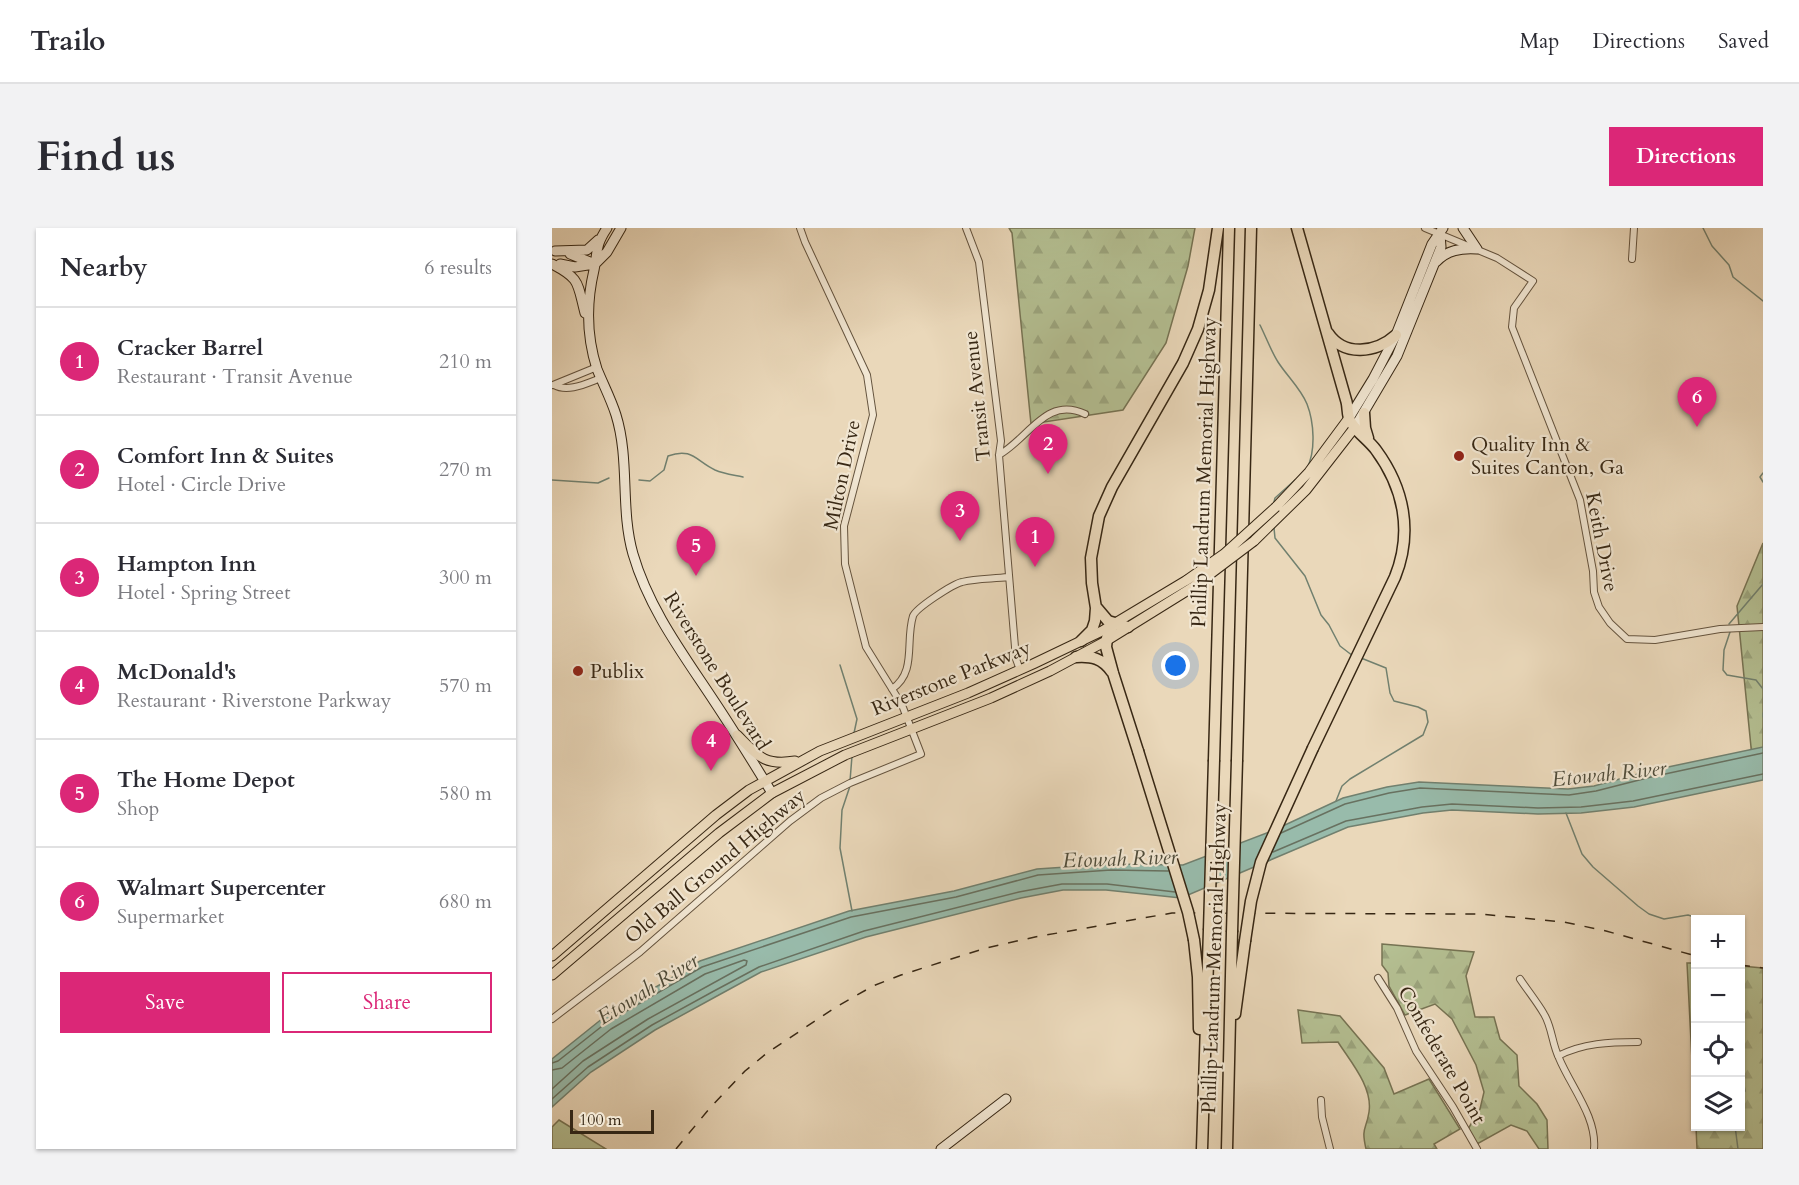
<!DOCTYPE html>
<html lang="en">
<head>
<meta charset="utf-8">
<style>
	:root { --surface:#fff; --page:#f2f2f3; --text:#2b2b33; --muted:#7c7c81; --line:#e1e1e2; --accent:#db2777 }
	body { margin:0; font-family:Cardo,serif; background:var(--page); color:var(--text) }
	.controls { position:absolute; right:18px; bottom:18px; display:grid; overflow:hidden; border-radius:0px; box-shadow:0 2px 4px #0004 }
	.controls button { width:54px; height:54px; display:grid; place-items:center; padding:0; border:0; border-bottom:2px solid var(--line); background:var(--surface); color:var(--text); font:30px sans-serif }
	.scale { position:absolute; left:18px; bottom:15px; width:84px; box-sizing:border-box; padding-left:6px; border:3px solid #372714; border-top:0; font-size:16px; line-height:21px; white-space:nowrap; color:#372714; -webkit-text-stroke:4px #f1e6d2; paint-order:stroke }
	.you { position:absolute; left:624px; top:438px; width:21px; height:21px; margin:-15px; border:4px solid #fff; border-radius:50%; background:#1a73e8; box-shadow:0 0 0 9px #1a73e833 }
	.badge { display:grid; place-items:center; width:39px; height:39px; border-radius:50%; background:var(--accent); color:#fff; font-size:20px; font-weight:700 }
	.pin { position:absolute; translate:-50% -50px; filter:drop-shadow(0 2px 3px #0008) }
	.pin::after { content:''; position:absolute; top:32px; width:21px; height:18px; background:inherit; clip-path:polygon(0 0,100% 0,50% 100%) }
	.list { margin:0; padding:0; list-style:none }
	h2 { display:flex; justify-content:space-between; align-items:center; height:78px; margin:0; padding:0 24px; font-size:26px }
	h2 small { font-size:20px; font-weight:400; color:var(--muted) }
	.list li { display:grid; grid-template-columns:39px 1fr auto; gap:18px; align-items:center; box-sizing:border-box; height:108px; padding:0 24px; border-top:2px solid var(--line) }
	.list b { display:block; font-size:22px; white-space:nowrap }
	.list p { margin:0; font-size:20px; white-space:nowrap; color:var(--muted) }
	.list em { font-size:20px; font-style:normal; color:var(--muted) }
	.actions { display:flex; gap:12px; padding:18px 24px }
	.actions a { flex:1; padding:14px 0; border:2px solid var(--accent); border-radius:0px; text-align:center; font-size:21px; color:var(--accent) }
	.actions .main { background:var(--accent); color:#fff }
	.icon { flex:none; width:33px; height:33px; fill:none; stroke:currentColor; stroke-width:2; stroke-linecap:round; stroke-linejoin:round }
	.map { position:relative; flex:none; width:1211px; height:921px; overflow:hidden; border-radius:0px }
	header { display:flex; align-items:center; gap:36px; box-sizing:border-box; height:84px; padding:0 30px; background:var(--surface); border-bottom:2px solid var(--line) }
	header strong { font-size:28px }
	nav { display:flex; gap:33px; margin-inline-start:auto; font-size:21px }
	.intro { display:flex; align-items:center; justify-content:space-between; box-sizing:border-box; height:144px; padding:0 36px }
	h1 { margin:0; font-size:42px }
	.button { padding:15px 27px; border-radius:0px; background:var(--accent); color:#fff; font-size:21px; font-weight:700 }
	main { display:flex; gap:36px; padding:0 36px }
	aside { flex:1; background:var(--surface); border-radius:0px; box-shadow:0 2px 4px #0004 }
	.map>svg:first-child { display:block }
</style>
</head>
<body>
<header>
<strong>Trailo</strong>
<nav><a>Map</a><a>Directions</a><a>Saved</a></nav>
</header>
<div class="intro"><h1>Find us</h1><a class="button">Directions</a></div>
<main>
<aside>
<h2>Nearby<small>6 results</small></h2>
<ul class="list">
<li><span class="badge">1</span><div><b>Cracker Barrel</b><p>Restaurant · Transit Avenue</p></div><em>210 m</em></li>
<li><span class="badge">2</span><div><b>Comfort Inn &amp; Suites</b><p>Hotel · Circle Drive</p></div><em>270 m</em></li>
<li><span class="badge">3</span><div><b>Hampton Inn</b><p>Hotel · Spring Street</p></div><em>300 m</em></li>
<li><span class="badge">4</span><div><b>McDonald's</b><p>Restaurant · Riverstone Parkway</p></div><em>570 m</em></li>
<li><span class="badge">5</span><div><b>The Home Depot</b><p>Shop</p></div><em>580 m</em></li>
<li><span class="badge">6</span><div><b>Walmart Supercenter</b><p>Supermarket</p></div><em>680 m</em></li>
</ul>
<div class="actions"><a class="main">Save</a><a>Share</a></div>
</aside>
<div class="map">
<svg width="1211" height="921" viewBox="0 0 1211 921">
	<defs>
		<pattern id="forest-firs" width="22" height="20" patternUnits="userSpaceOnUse" patternTransform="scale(1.5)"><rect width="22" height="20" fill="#b4bf92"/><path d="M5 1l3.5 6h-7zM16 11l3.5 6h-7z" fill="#9ba47d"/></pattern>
	</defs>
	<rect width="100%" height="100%" fill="#ead8ba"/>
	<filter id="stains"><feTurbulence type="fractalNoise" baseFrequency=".00333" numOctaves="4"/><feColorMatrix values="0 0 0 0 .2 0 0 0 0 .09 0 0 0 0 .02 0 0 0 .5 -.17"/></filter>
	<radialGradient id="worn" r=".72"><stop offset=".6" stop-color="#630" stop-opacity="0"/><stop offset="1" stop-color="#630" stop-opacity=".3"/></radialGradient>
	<path fill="url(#forest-firs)" stroke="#767353" stroke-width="1.5" d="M457,0H643L636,38L614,115L571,182L479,196L460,5Z
		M1211,315V527L1200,529L1185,378Z
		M830,716L922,724L914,748L923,789H942L948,811L965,827L967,858L985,876L995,892L996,921H987L975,903L959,897L925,916L916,901L928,881L932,864L924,837L900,791L883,776L853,787L837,758L836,745L830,737Z
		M1135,735H1143V891Z
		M1189,738L1211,740V921H1145L1144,899L1188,898Z
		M746,782L788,788L832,840L842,866L877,851L908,901L882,916L885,921H814C809,899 814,903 817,884C821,859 798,833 786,814L750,815Z"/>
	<path fill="#b4bf92" stroke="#767353" stroke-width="1.5" d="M7,892L54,921H0V899Z"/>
	<path fill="#98bbab" stroke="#71806f" stroke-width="1.5" d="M1211,519V552L1082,579L1029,585L986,586L900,582L871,585L796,599L629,670L554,662H511L469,670L314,709L209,744L165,768L103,802L39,844L0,879V831L51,790L148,733L297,683L402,663L485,641L559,636L631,637L720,603L791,570L835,559L867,554L1016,561L1042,558L1097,543Z"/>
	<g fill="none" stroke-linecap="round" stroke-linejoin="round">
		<path stroke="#687160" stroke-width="1.5" d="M729,605L793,576L837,565L868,560L1017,567L1044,563L1099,549L1211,525
			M721,624L794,593L870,579L900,576L986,580L1029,579L1081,573L1211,546
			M0,835L6,833L54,795L150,739L299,689L404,669L486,647L559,642L616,643
			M0,842L10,840L59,801L153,746L192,732L195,733L194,737L96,791L31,833L0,861
			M0,871L36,839L100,797L162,763L207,739L312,703L467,664L510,656H555L623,664"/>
		<path stroke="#71806f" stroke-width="1.5" d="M1151,0L1160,18L1177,37L1181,49L1211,73
			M708,97C714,109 719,123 726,134C735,148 749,161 755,176C762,194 764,223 755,240
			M1211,245L1208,249L1211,254
			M0,252L46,255L57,250
			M87,252L98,253L112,242L116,228C140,219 144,233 163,242C172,246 182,247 191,249
			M722,274L723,270L743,252
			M722,300L723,310L753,348L769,387L777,397L788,418L801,428
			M1177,396L1211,356
			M1178,404L1172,422L1171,442L1175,447L1204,452L1211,461
			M288,437L305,491L302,505
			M1211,485V489
			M298,553L300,528
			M298,558L290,582L288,620L300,683
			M784,573L790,558L798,551L871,507L876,494L874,483L866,479L842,473L838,465L834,440L809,430
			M1014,585L1030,626L1041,639L1086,678L1097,686L1112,691L1136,687L1152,692
			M1188,832L1193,863L1188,872
			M1183,898L1186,921"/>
		<defs>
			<path id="street" d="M414,0L427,34L449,213L447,227L464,431L468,442
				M873,0L945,30L981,53L962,80L960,99L1028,272L1041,343L1042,364L1047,379L1058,395L1075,411L1103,412L1168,401L1211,399
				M1080,31L1082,0
				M1,157L45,139
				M2,157C16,165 35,155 49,150
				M447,227C478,209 494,168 533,186
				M340,461C365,444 353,414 361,388C364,380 401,356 410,354C425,350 441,351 456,349
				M826,750L845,780L864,823L901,879L925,921
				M968,751C976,763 985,774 992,786C1000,799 1000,816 1007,830C1019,859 1045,889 1042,921
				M0,791L88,724L238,593L269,570L298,555L369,526L350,477L314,419L293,336L292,298L321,187L315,147L253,14L248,0
				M1006,828C1031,815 1058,814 1086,814
				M769,872L770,889L778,921"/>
			<path id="secondary" d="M55,0C43,18 46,23 42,42C34,76 34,107 45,141C51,156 59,171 64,187C78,232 68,281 81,326C97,381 131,426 162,473C182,503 201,534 220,565
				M911,0L925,21
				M3,23L35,22L46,12
				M18,26L43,36
				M884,34C895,22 909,20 925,21
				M0,36C29,51 25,55 33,85
				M8,36L23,39L42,36
				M43,36L55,24L69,0
				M797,190L821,151L844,107L880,16L891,0
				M803,199L845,128L889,19L888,6
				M389,921L454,871"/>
			<path id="primary" d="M724,279L757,244L797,190
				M702,313L754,262L803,199
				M185,507C206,528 212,538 243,533
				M0,728L164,587L197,562L268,523L416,465L481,436L550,403L635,352
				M0,747L167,605L220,565L293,527L439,470L498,443L554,413L641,359"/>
			<path id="highway" d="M745,0L794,172C796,177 795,184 797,190C801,202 816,211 824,222C852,260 861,304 843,349L761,520
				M776,105C792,129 824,125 844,107
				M812,185L813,200L816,210
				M545,380L556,393L576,399
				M562,396L555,410L554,419L561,445L586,523
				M529,413L540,402L543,393L544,380L540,355L539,330L547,288L560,259L631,135L646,101L657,62L666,0
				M524,429C540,428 550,430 560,444
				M662,532L677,0
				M685,532L699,0
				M642,712L646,749L647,801
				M683,786L693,713
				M650,921L657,702
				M675,921L680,704"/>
		</defs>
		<use href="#street" stroke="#64533e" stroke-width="8"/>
		<use href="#secondary" stroke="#372714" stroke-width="11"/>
		<use href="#primary" stroke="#372714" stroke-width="11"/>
		<use href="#highway" stroke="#372714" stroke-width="13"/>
		<use href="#street" stroke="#f1e6d2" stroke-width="6"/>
		<use href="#secondary" stroke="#f1e6d2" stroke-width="9"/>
		<use href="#primary" stroke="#ead8ba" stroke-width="9"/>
		<use href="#highway" stroke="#ead8ba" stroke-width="10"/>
		<path stroke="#372714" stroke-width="1.5" stroke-dasharray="10 10" stroke-linecap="butt" d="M1188,737L1211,740
			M124,921L157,881L193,843L215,825L284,779L321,758L349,747L434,720L483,709L620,685L928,686L1012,694L1054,703L1144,728"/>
		<defs>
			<path id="primary-bridge" d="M635,352L672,326L724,279
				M641,359L702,313"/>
			<path id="highway-bridge" d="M586,523L636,684L642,712
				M657,702L662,532
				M680,704L685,532
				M693,713L699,673L709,634L761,520"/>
		</defs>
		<use href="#primary-bridge" stroke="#372714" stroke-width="11" stroke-linecap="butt"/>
		<use href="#highway-bridge" stroke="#372714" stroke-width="13" stroke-linecap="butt"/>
		<use href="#primary-bridge" stroke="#ead8ba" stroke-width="9"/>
		<use href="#highway-bridge" stroke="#ead8ba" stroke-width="10"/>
	</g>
	<g fill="#8f2418" stroke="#f1e6d2" stroke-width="2">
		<circle cx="907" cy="228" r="6"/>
		<circle cx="26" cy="443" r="6"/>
	</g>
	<g text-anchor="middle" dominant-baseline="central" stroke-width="4.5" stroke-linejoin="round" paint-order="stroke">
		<g font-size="20" fill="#372714" stroke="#f1e6d2">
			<text transform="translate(425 168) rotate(-96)">Transit Avenue</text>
			<text transform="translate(652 244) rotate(-88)">Phillip Landrum Memorial Highway</text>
			<text transform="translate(290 247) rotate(-78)">Milton Drive</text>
			<text transform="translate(1050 314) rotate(79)">Keith Drive</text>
			<text transform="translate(165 443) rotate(58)">Riverstone Boulevard</text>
			<text transform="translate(399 450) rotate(-22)">Riverstone Parkway</text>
			<text transform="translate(163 638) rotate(-40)">Old Ball Ground Highway</text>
			<text transform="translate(662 730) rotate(-88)">Phillip Landrum Memorial Highway</text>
			<text transform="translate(890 827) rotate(60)">Confederate Point</text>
		</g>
		<g font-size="20" fill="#372714" stroke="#f1e6d2" text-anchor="start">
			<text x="919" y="216">Quality Inn &amp;<tspan x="919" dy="23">Suites Canton, Ga</tspan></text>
			<text x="38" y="443">Publix</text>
		</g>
		<g font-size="21" font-style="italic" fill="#4f4c3a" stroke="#f1e6d2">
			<text transform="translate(1057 546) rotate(-6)">Etowah River</text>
			<text transform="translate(568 631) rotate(-2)">Etowah River</text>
			<text transform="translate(96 761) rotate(-32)">Etowah River</text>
		</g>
	</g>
	<rect width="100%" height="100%" filter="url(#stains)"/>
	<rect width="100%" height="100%" fill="url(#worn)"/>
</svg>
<div class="controls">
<button>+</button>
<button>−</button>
<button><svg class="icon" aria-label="locate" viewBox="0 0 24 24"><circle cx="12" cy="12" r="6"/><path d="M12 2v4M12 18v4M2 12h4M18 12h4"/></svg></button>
<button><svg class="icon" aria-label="layers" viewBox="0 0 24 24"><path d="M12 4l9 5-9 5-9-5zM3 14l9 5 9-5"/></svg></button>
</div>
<div class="scale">100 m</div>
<div class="you"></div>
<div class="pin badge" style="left:483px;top:339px">1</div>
<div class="pin badge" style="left:496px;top:246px">2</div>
<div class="pin badge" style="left:408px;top:313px">3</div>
<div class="pin badge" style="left:159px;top:543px">4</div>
<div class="pin badge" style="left:144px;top:348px">5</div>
<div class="pin badge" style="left:1145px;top:199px">6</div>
</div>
</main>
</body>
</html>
